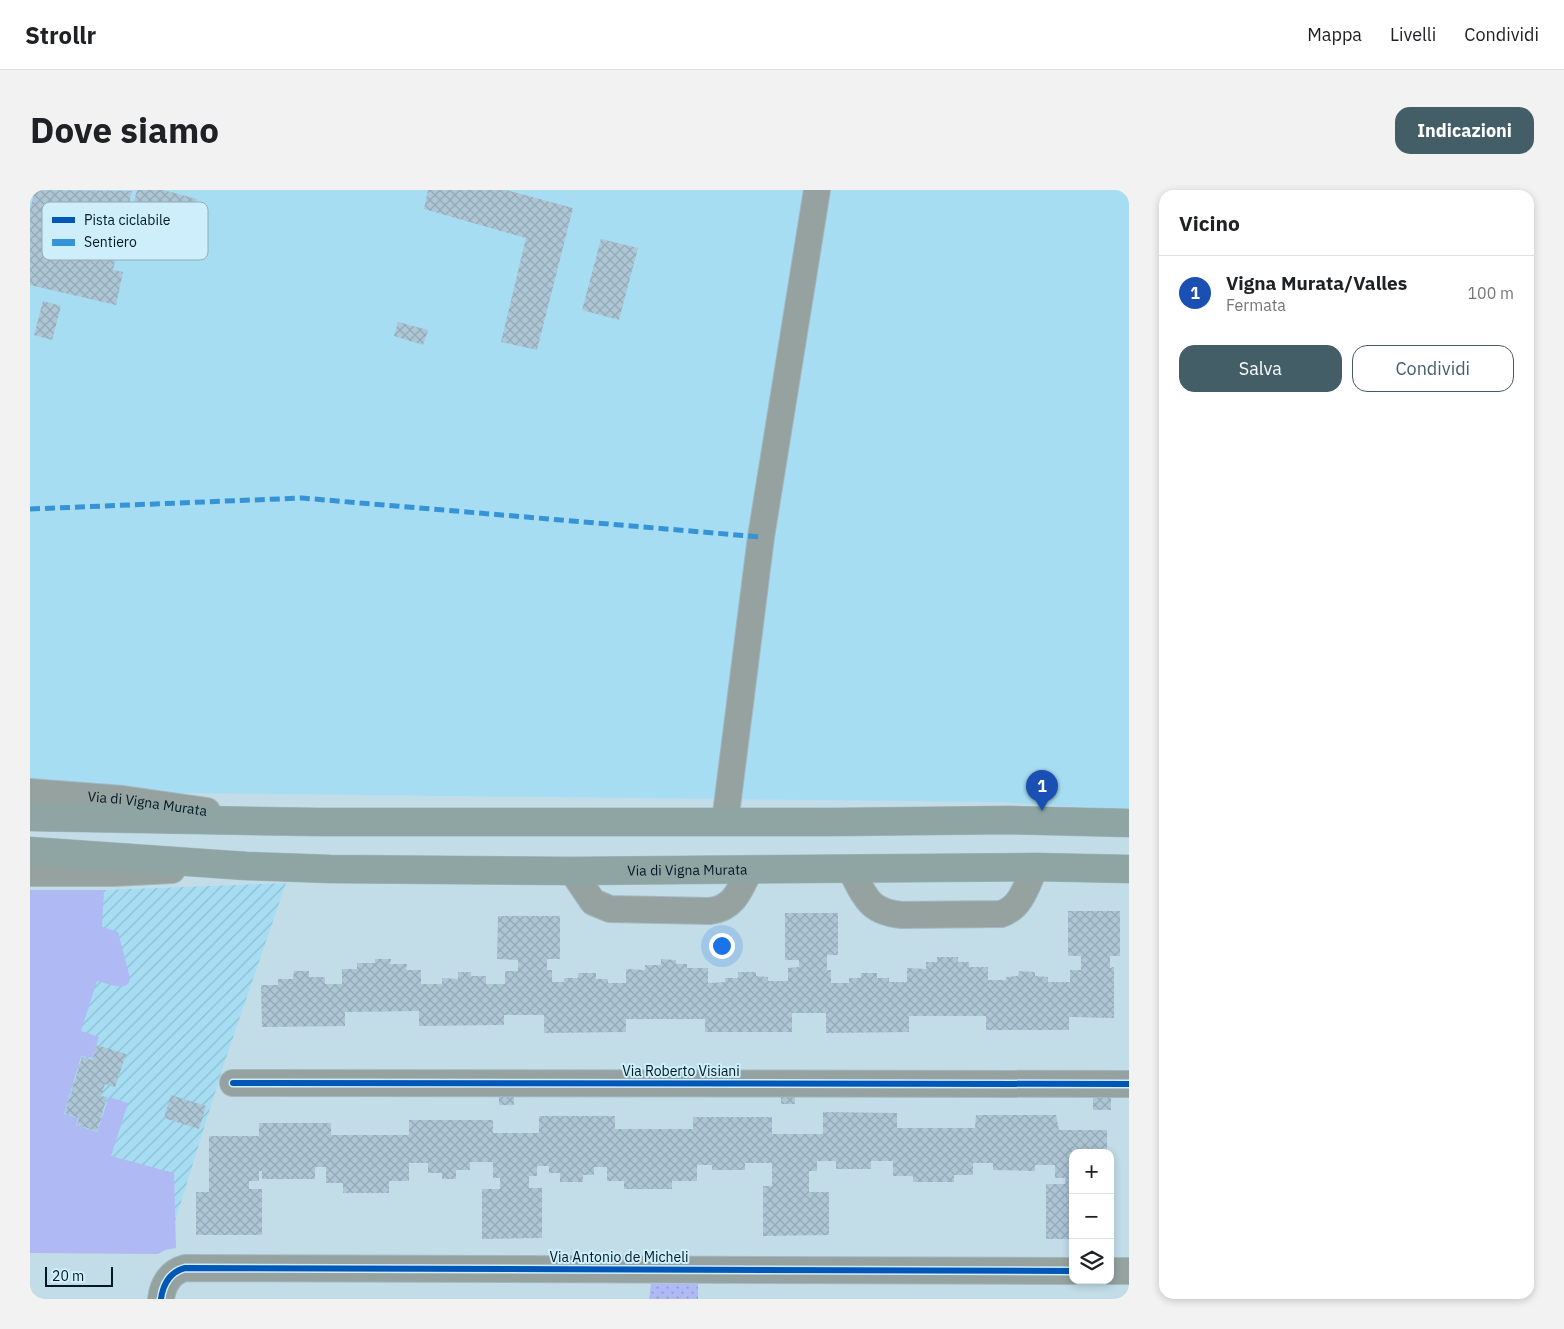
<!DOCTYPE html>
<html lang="it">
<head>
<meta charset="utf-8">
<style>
	:root { --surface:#fff; --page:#f2f2f2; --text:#202124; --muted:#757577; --line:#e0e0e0; --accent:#445e68 }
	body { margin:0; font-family:"IBM Plex Sans",sans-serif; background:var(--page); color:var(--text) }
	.controls { position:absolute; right:15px; bottom:15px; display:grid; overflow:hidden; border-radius:10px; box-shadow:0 2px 8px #0003 }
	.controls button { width:45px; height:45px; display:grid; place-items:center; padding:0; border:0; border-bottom:1px solid var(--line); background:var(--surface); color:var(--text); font:25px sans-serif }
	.scale { position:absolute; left:15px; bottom:12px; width:68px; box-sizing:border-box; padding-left:5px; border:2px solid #001923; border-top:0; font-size:14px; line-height:18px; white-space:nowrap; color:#001923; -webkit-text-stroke:4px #ceeefb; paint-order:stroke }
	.you { position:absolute; left:691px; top:755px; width:18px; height:18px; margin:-12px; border:4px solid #fff; border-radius:50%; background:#1a73e8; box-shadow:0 0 0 8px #1a73e833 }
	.badge { display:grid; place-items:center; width:32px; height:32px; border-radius:50%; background:var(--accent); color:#fff; font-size:16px; font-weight:700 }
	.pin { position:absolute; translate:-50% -41px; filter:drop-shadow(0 1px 2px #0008) }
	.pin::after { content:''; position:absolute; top:26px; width:18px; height:15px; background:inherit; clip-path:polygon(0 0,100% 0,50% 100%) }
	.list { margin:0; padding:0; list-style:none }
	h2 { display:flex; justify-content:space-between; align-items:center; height:65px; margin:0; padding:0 20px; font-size:21px }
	h2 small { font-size:16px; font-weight:400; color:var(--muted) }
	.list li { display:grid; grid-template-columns:32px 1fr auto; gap:15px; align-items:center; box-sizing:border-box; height:75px; padding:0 20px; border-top:1px solid var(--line) }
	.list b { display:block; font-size:19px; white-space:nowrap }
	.list p { margin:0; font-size:16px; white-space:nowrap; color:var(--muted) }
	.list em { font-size:16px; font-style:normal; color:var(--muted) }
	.actions { display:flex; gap:10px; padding:15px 20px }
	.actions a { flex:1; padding:11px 0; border:1px solid var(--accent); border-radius:15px; text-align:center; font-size:18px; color:var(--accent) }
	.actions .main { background:var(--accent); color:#fff }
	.icon { flex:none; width:28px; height:28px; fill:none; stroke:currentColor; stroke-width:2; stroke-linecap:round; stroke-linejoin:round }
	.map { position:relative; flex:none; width:1099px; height:1109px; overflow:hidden; border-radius:15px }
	header { display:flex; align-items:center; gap:30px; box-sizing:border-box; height:70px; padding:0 25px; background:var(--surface); border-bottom:1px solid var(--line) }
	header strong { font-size:24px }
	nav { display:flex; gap:28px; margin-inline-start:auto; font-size:18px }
	.intro { display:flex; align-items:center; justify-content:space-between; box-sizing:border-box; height:120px; padding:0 30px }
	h1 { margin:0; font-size:35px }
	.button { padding:12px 22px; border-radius:15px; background:var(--accent); color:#fff; font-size:18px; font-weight:700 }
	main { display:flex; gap:30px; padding:0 30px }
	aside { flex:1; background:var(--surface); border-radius:15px; box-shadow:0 2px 8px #0003 }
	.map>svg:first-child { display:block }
</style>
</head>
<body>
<header>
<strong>Strollr</strong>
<nav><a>Mappa</a><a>Livelli</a><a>Condividi</a></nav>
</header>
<div class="intro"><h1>Dove siamo</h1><a class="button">Indicazioni</a></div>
<main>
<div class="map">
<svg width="1099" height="1109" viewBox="0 0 1099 1109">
	<defs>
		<pattern id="industrial-furrows" width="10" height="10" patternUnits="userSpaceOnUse" patternTransform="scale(1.25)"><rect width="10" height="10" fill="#a7ddf2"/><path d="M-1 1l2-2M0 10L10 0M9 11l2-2" fill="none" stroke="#8ebdcf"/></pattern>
		<pattern id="garden-dots" width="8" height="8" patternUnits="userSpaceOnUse" patternTransform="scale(1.25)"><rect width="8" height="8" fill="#afb9f3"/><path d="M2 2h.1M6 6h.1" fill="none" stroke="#959ed0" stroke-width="1.8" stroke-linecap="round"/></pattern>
		<pattern id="building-cross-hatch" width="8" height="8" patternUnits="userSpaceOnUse" patternTransform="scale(1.25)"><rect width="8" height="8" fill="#adc5d4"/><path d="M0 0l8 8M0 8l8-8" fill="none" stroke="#93a9b6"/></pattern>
	</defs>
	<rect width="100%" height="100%" fill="#c2dde8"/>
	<path fill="#a7ddf2" d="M0,0H1099V620L967,612L150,603L0,590Z"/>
	<path fill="url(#industrial-furrows)" d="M256,693L194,874L142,1041L0,961L74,700Z"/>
	<path fill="#afb9f3" d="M0,700H74L72,737L88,742L100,788C99,804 77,793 67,791L51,841L69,847L62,868L51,866L34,924L48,928L46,935L67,942L79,907L98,913L81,966L144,983L146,1058L135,1060L128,1064L0,1063Z"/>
	<path fill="url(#garden-dots)" d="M621,1094H668V1109H619Z"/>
	<path fill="url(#building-cross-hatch)" d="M5,0L102,1L83,80L93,82L86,115L0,95V20Z
		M107,0H133L167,9L155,54L97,38Z
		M398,0H476L543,18L507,160L471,152L496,48L394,19Z
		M571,49L608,58L589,130L552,120Z
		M13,111L31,116L22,150L4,145Z
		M368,132L398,140L393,155L364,146Z
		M1038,721H1090V766H1080V778L1084,777V828L1039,827V840H956V826H879V842L796,843V823H762V842H675V829H596V842L514,843V825H474V835L389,836V821L315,822V836L232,837L231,795H248V789H263L264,781H279V787H295V794H312V779H327V773H345V769H361L360,774H377L376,780H391V794H412V788L428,789V782H441V786H456V794H475V781H488V770L467,769L468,726H530V769H517V780H522V792H534V788H548V783H566V789H578V793H596V779L615,780V775H631V769L646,770V774H657V778H678V793L695,792V788H708V782H726V786L738,787V791H758V778L769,777V770H755V723H808V765H797V780H801V793H819V788H831V783H847V788H859V792H877V778L896,779V772H907V767H928V772H939V777H958V790H976V787L988,786L989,781L1005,782V786L1018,787V792H1040V780H1051V766H1038Z
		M67,855L96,864L85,897L75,894L71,906L77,907L67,941L47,935L49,928L35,923L52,867L62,870Z
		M1081,900V920H1063V901Z
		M751,902H765V914H751Z
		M469,903H484V915H469Z
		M141,905L176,916L169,939L134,928Z
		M793,922L867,923V938H945L946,925H1026L1029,940H1077V963H1043V1049H1016V994H1035V988H1025V975H1005V981L963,980V973H943V985H924V992H883V986H863V971H841V979H806V971H787V981H779V1002H799V1045L733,1046V996H742V973H715V980H682V975H667V991H642V999H594V991H577V977H564V985H553V992H530V983H519V976H507V986H499V998H512V1048L452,1049V999H470V988H463V972H440V980H426V989H412V983H398V973H379V991H359V1003H313V993H296V977H285V989H232V981H229V991H219V999H232V1045H166V1002H179V946H229V933H301V945H379V930H463V943H509V926H585V939H663V927H742V944H793Z"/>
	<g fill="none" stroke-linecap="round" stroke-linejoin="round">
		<defs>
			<g id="minor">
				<path id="s1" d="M0,602L93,609L177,621"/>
				<path d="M695,632L731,347L787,0"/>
				<path d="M821,680C835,707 839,722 872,725L971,724C991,718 997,695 1005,677"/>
				<path d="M542,681L563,712L580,719L680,721C704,718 710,700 719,681"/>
				<path d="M0,683H84L142,680"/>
				<path d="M203,893L1099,894"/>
				<path d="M1080,1081H1099"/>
				<path d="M131,1109C133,1094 140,1082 155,1078L1043,1081"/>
			</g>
			<g id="major">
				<path d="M0,627L288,632H805L980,630L1099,633"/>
				<path id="s2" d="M0,661L216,676L300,679L542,681L1005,677L1099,679"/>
			</g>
		</defs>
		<use href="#minor" stroke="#a2b8c1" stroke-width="28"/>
		<use href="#major" stroke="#a2b8c1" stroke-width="29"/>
		<use href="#minor" stroke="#95a2a0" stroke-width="26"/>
		<use href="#major" stroke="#8fa5a4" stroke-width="28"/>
		<path stroke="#3693d6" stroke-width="5" stroke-dasharray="10 5" stroke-linecap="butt" d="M0,319L272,308L731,347"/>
		<defs>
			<path id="cycleway" d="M203,893L1099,894
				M131,1109C133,1094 140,1082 155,1078L1043,1081"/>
		</defs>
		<use href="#cycleway" stroke="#ceeefb" stroke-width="9"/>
		<use href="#cycleway" stroke="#0057b8" stroke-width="6"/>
	</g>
	<g text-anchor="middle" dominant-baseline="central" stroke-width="4" stroke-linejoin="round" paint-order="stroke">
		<g font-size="14" fill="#001923" stroke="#ceeefb">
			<text stroke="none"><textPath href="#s1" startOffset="118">Via di Vigna Murata</textPath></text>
			<text stroke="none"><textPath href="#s2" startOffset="658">Via di Vigna Murata</textPath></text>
			<text x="651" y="881">Via Roberto Visiani</text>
			<text x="589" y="1067">Via Antonio de Micheli</text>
		</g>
	</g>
	<rect x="12" y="12" width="166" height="58" rx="8" fill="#ceeefb" stroke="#90aeba" stroke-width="1"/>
	<rect x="22" y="27" width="23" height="6" fill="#0057b8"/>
	<rect x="22" y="49" width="23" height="7" fill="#3693d6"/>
	<g font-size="14" fill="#001923">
		<text x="54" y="35">Pista ciclabile</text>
		<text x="54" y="57">Sentiero</text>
	</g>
</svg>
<div class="controls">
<button>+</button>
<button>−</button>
<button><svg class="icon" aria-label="layers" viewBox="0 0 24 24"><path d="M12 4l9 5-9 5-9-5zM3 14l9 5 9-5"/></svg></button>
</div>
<div class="scale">20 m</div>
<div class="you"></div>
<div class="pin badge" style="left:1012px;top:621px;background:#1a4fb4">1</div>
</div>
<aside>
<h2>Vicino<small></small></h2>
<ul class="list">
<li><span class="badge" style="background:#1a4fb4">1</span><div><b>Vigna Murata/Valles</b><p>Fermata</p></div><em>100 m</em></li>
</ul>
<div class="actions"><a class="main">Salva</a><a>Condividi</a></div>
</aside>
</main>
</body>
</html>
